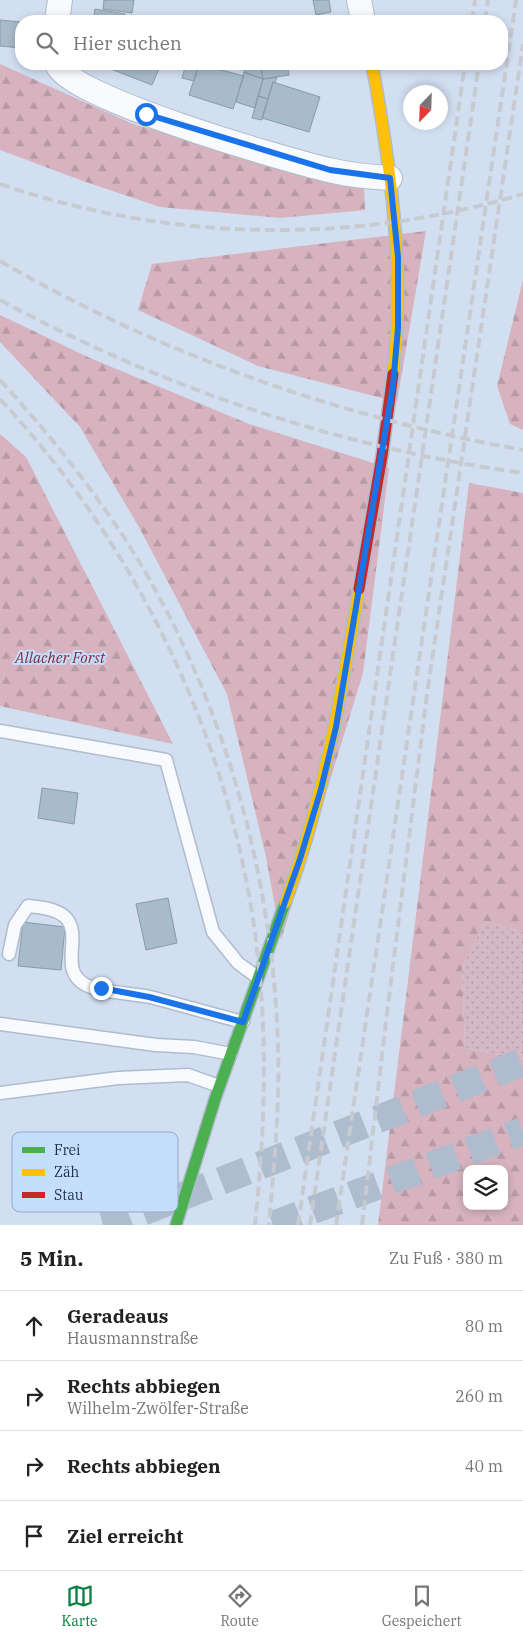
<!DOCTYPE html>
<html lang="de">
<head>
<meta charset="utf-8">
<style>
	:root { --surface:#fff; --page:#f2f2f2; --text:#222; --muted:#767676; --line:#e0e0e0; --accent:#0b8043 }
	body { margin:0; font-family:"IBM Plex Serif",serif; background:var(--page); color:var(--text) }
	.controls { position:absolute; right:15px; bottom:15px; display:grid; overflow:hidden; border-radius:10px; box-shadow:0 2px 8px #0003 }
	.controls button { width:45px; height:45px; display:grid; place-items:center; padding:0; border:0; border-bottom:1px solid var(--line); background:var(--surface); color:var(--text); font:25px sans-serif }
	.compass { position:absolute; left:403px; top:85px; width:45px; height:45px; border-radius:50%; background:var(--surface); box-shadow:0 2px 8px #0003; rotate:203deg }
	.stop { position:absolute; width:15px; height:15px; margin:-11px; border:4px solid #1a73e8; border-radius:50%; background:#fff }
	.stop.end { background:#1a73e8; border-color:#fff; box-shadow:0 1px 5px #0008 }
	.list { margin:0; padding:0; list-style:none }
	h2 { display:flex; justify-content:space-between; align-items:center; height:65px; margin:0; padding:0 20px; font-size:21px }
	h2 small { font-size:16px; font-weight:400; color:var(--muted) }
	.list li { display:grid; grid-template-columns:32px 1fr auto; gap:15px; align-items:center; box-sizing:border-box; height:70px; padding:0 20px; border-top:1px solid var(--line) }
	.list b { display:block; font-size:19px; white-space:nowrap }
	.list p { margin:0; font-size:16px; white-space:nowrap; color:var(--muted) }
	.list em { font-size:16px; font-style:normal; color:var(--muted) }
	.icon { flex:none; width:28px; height:28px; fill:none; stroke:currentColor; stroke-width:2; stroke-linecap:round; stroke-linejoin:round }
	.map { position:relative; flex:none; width:523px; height:1225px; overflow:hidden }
	.search { position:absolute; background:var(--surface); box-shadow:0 2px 8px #0003; left:15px; right:15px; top:15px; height:55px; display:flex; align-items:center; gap:12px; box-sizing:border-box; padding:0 18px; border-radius:20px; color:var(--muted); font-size:19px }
	.sheet { height:345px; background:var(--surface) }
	nav { display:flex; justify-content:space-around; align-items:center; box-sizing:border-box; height:70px; border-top:1px solid var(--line); background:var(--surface); font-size:14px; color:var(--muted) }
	nav a { display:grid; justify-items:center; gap:2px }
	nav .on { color:var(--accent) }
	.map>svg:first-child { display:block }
</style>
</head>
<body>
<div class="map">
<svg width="523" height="1225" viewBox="0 0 523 1225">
	<defs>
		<pattern id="grass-dots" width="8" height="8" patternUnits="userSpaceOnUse" patternTransform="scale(1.25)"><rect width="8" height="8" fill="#d4b8c3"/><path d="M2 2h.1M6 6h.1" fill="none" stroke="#b69ea9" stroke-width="1.8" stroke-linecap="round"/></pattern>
		<pattern id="forest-firs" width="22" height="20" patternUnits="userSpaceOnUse" patternTransform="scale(1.25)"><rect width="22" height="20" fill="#d6b3bf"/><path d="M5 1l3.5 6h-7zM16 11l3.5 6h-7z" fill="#b79aa5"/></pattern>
	</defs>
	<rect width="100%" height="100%" fill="#d2dff1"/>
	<path fill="url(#grass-dots)" d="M485,921L523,932V1060L465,1048L462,967Z"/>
	<path fill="url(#forest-firs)" fill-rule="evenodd" d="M0,64L133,124L364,189L365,210L280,218L160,207L83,181L0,150Z
		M426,231L397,402L258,366L138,310L152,264Z
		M523,280V430L510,424L497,386Z
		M0,315L90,358L249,424L389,468L363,673L281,940L266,857L227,694L140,529L80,427L0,342Z
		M0,434L26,457L173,744L0,706Z
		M469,483L523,493V932L485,921L462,967L465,1048L523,1060V1225H378ZM467,1169H504V1206H467Z"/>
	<path fill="#a7bbca" stroke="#889baa" d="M104,0H134L132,13L103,9Z
		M313,0H329L331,12L316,15Z
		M95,9L125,14L123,21H93Z
		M0,20L21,22V48L0,46Z
		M98,64H161L152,85Z
		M186,64H199L194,81L182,78Z
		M199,64L244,76L233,109L189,95Z
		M247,64L261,67L263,79L244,72Z
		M260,64H287L289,75L263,79Z
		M244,72L263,79L255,108L236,102Z
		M277,77L275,83L273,82L268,99L258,96L263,79Z
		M273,82L320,97L309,132L262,118Z
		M258,96L268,99L262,120L252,118Z
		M42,788L78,793L74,824L38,818Z
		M168,898L177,943L146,950L136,904Z
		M23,922L65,927L61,970L18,966Z"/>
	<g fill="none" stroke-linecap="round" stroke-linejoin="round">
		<path stroke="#aebcce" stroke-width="28" stroke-dasharray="28 14" stroke-linecap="butt" d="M103,1225L122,1220L523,1062
			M273,1225L523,1131"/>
		<defs>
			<path id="lane" d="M0,731L166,760L213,932L238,963L257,977
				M9,954L15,925L28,906C40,907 59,909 67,919C82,938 58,971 86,985C103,993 131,993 150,997C181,1005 212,1014 243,1022
				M0,1024L156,1045L194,1047L231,1054
				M0,1093L118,1078L188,1075L219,1086"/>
			<path id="street" d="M359,0L363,21
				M57,21L60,0
				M57,64C67,97 289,161 329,170C349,175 370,177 390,178"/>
			<path id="fast" d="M176,1225L215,1099L285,903"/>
			<path id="slow" d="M372,64C391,167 405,270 393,374
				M285,903C323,802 341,695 359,589"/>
			<path id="jam" d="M359,589L382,456L393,374"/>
		</defs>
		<use href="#lane" stroke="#aebccd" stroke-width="15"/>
		<use href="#street" stroke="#aebccd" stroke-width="26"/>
		<use href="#fast" stroke="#aebccd" stroke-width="14"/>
		<use href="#slow" stroke="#aebccd" stroke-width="14"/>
		<use href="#jam" stroke="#aebccd" stroke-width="14"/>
		<use href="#lane" stroke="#f8fafd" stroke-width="12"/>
		<use href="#street" stroke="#f8fafd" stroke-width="24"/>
		<use href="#fast" stroke="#4caf50" stroke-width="11"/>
		<use href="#slow" stroke="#ffc107" stroke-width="11"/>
		<use href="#jam" stroke="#c62828" stroke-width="11"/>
		<path stroke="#c7cbd1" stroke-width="4" stroke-dasharray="10 5" stroke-linecap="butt" d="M472,21L475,0
			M485,21L488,0
			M0,184C169,242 352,245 523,194
			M0,261C162,355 339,417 523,450
			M0,300C163,388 340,448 523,473
			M0,380C52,437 100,497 140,563C226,708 273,878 278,1046C280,1105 274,1166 269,1225
			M0,399C149,559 246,773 261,992C267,1070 263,1148 255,1225
			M298,1225L465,64
			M310,1225L479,64
			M336,1225L516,0
			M362,1225L388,1005L427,694L523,44"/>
	</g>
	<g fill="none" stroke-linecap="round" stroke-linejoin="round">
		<path stroke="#1a73e8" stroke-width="6" d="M101,988L149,997L243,1022L300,859L321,789L336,727L393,385L398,328V257L390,178L330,170L146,114"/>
	</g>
	<g text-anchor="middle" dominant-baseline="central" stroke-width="4" stroke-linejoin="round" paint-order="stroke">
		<g font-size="15" font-style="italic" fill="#822939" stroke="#c5defe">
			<text x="60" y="657">Allacher Forst</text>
		</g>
	</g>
	<rect x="12" y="1132" width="166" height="80" rx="8" fill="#c5defe" stroke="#93aac6" stroke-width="1"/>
	<rect x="22" y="1147" width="23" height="6" fill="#4caf50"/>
	<rect x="22" y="1169" width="23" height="7" fill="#ffc107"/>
	<rect x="22" y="1192" width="23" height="6" fill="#c62828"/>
	<g font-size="14" fill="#1f3044">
		<text x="54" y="1155">Frei</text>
		<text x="54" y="1177">Zäh</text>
		<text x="54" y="1200">Stau</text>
	</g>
</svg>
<div class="controls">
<button><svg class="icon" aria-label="layers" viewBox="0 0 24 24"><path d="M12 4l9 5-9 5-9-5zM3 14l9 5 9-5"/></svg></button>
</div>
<svg class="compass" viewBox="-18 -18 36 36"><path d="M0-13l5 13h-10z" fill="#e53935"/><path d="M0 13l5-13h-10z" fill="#767676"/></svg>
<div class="stop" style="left:146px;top:114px"></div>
<div class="stop end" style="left:101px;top:988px"></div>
<div class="search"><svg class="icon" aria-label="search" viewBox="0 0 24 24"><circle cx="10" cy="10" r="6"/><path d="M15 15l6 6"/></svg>Hier suchen</div>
</div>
<section class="sheet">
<h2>5 Min.<small>Zu Fuß · 380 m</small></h2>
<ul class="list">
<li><svg class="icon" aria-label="ahead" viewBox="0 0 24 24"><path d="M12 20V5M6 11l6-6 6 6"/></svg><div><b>Geradeaus</b><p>Hausmannstraße</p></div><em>80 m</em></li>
<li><svg class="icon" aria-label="right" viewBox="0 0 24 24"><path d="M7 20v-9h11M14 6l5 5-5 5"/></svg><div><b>Rechts abbiegen</b><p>Wilhelm-Zwölfer-Straße</p></div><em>260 m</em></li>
<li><svg class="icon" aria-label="right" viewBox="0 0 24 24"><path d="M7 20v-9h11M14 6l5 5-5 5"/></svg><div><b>Rechts abbiegen</b></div><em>40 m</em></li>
<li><svg class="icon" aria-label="arrive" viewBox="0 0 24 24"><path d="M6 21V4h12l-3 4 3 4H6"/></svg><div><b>Ziel erreicht</b></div></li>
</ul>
</section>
<nav>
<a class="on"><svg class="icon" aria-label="map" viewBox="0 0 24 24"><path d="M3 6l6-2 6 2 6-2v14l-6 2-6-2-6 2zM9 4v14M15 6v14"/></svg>Karte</a>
<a><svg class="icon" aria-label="directions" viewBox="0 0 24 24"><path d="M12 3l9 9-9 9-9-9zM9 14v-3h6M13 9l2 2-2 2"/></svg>Route</a>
<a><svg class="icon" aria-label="saved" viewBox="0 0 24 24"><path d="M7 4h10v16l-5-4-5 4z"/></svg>Gespeichert</a>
</nav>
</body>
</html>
